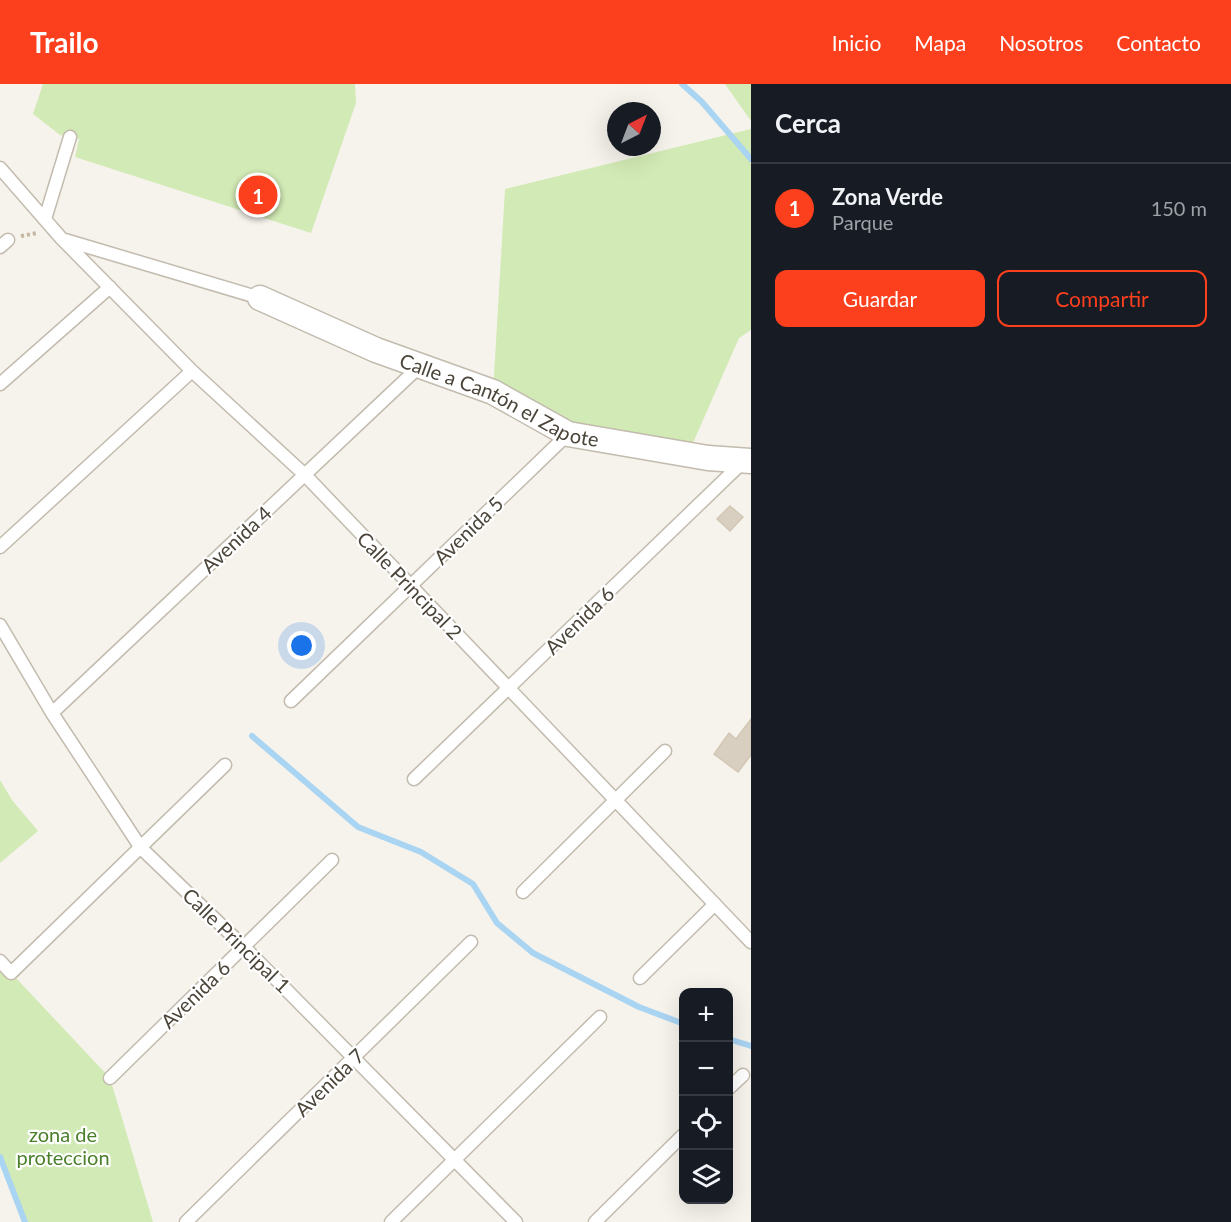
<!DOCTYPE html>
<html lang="es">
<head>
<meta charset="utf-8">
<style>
	:root { --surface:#171b24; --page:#242831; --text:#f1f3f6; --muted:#9ea1a6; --line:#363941; --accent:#fc3f1d }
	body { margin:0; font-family:Lato,sans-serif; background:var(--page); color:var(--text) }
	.controls { position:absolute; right:18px; bottom:18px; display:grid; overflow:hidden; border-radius:12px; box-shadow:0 6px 24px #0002 }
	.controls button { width:54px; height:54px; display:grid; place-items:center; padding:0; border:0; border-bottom:2px solid var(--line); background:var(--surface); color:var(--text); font:30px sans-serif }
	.compass { position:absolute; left:607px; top:18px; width:54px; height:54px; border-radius:50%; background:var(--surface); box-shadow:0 6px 24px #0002; rotate:42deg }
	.you { position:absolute; left:302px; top:562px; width:21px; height:21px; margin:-15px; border:4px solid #fff; border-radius:50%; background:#1a73e8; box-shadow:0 0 0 9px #1a73e833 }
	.badge { display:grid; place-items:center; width:39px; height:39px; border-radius:50%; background:var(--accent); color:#fff; font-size:20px; font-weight:700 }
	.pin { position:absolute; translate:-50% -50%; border:3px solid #fff; box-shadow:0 2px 6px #0006 }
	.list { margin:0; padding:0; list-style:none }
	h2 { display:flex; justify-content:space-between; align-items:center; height:78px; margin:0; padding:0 24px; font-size:26px }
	h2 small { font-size:20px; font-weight:400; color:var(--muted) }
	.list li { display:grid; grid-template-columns:39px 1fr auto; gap:18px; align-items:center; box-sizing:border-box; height:90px; padding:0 24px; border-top:2px solid var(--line) }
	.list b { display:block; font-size:22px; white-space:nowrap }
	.list p { margin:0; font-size:20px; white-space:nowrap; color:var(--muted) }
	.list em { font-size:20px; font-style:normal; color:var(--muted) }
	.actions { display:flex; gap:12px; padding:18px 24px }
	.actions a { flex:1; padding:14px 0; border:2px solid var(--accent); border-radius:12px; text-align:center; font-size:21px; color:var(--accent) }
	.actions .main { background:var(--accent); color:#fff }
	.icon { flex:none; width:33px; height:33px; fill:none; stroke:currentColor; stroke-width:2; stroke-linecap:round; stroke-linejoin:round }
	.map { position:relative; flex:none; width:751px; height:1138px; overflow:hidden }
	header { display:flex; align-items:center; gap:36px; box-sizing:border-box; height:84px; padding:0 30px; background:var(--accent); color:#fff }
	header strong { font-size:28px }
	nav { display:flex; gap:33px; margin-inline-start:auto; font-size:21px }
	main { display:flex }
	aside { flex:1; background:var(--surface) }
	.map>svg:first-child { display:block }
</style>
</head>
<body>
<header>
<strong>Trailo</strong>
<nav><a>Inicio</a><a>Mapa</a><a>Nosotros</a><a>Contacto</a></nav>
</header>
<main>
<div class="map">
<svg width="751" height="1138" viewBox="0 0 751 1138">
	<rect width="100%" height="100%" fill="#f6f3ec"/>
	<path fill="#d2eab5" d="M43,0H355L356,19L311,149L75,73L79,55L60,51L33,30Z
		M725,0H751V37Z
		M751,45V246L739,254L689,368L569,338L493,308L505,105Z
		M0,696L12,716L38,747L0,779Z
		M0,877L110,994L153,1138H25L0,1073Z"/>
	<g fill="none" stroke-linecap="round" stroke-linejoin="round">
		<path stroke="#a9d4f2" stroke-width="6" d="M682,0L702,18L751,75
			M252,652L358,743L421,768L473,800L497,839L533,869L639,923L684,940
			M728,955L751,962
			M0,1073L25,1138"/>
	</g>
	<path fill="#d8cfc1" stroke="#d3c7b4" stroke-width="1.5" d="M730,422L743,433L730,447L717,435Z
		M751,635V671L738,688L714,670L729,649L736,655Z"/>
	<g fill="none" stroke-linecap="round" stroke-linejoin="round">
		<defs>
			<path id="service" d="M0,84L61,154L192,287L305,391L751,858
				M45,135L70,53
				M65,156L260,214
				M0,163L8,156
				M0,300L110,203
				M0,463L192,287
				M0,541L52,629L141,764L244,863L516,1138
				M291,617L568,350
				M52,629L420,282
				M414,695L744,377
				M523,808L665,667
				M0,877L11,889L225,681
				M640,894L715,820
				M110,994L332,776
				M728,1005L743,991
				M186,1138L471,858
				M391,1138L600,933
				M595,1138L684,1050"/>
			<g id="minor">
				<path id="s1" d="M260,214L376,266L493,308L568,350L708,374L751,377"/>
			</g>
		</defs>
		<use href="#service" stroke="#c2bbae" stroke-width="15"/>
		<use href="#minor" stroke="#c2bbae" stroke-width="27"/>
		<path stroke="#c4b79f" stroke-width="4" stroke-dasharray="3 3" stroke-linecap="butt" d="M21,152L37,149"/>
		<use href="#service" stroke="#fff" stroke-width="12"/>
		<use href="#minor" stroke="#fff" stroke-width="24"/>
	</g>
	<g text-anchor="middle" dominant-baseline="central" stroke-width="4.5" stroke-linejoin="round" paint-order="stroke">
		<g font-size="20" fill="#4b4439" stroke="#fff">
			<text stroke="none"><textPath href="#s1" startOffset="261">Calle a Cantón el Zapote</textPath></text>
			<text transform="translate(468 446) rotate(-44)">Avenida 5</text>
			<text transform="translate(236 455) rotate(-43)">Avenida 4</text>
			<text transform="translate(410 501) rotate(46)">Calle Principal 2</text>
			<text transform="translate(579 536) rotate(-44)">Avenida 6</text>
			<text transform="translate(237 856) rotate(44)">Calle Principal 1</text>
			<text transform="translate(195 910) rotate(-44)">Avenida 6</text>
			<text transform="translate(329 998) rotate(-44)">Avenida 7</text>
		</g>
		<g font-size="20" fill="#4a7f2a" stroke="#fff">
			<text x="63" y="1050">zona de<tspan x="63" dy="23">proteccion</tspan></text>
		</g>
	</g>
</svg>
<div class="controls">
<button>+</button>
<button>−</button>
<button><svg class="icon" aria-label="locate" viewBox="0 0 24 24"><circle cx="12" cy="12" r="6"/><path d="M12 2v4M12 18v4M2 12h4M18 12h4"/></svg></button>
<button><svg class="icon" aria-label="layers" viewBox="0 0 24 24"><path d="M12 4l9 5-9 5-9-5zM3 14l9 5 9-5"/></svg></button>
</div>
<svg class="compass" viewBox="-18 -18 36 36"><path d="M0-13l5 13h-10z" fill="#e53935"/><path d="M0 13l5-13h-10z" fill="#9ea1a6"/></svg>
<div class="you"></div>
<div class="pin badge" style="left:258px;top:111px">1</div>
</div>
<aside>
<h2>Cerca<small></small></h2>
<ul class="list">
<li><span class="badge">1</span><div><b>Zona Verde</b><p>Parque</p></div><em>150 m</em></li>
</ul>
<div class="actions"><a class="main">Guardar</a><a>Compartir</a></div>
</aside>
</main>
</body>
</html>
